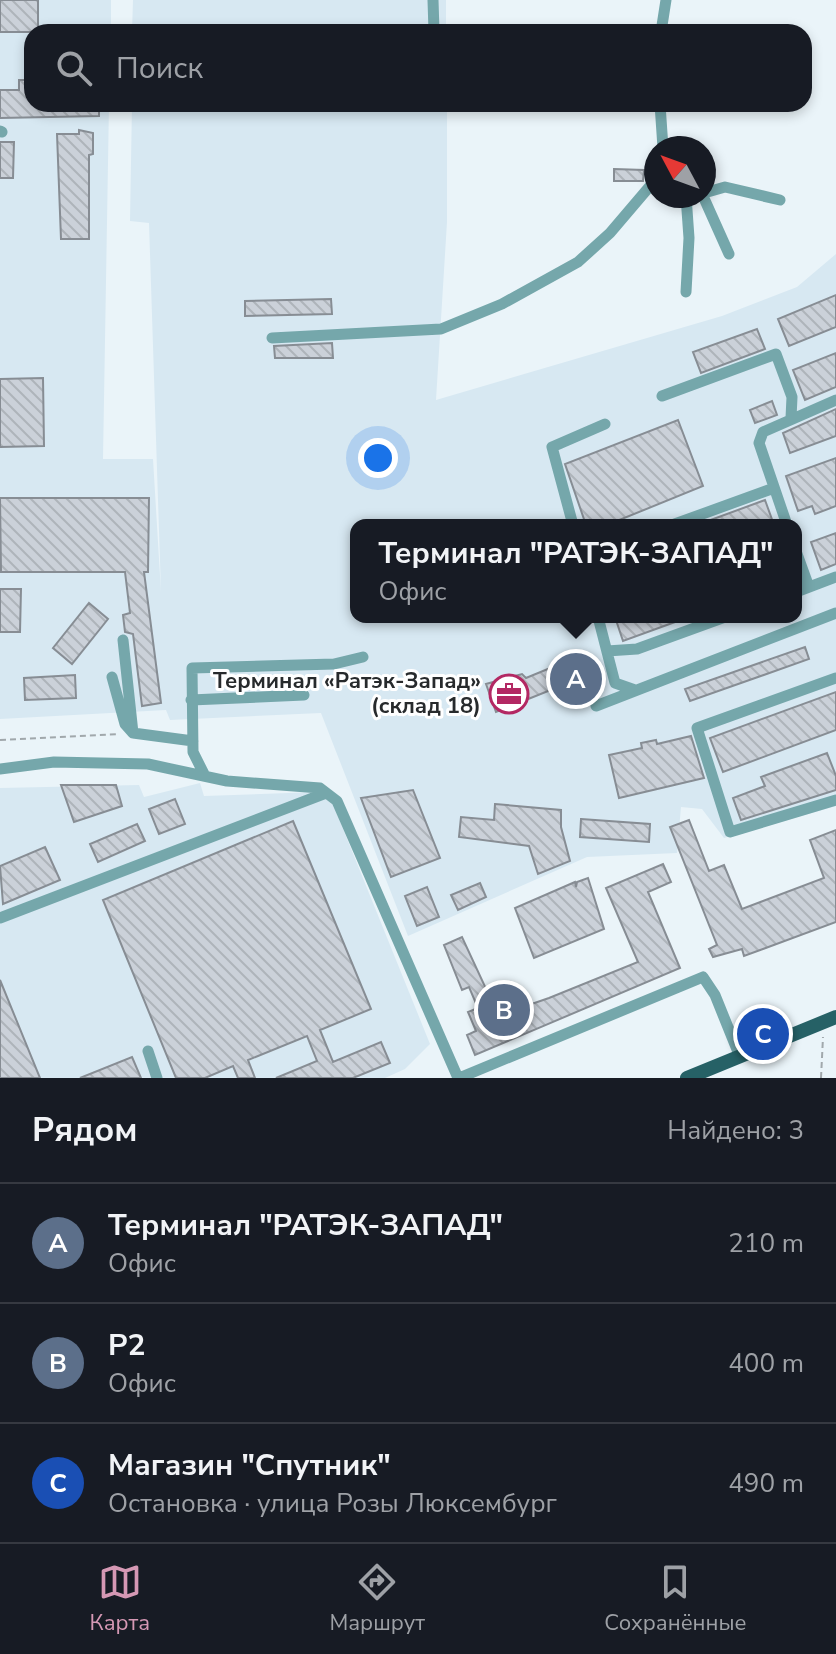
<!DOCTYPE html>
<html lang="ru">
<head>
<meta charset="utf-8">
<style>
	:root { --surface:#171b24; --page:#242831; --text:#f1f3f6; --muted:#9ea1a6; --line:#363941; --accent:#d598b4 }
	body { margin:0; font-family:"Nunito Sans",sans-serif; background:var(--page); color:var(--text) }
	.compass { position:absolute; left:644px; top:136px; width:72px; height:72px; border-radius:50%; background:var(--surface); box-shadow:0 4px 12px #0003; rotate:311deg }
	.you { position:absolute; left:378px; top:458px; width:28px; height:28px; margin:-20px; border:6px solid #fff; border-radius:50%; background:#1a73e8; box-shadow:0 0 0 12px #1a73e833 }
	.badge { display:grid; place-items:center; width:52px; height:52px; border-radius:50%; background:var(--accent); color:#fff; font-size:26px; font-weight:700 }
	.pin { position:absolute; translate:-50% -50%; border:4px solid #fff; box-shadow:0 2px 8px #0006 }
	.popup { position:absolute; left:350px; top:519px; width:452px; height:104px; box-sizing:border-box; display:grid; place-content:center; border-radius:16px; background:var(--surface); filter:drop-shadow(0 2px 6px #0005); font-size:26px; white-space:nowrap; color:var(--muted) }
	.popup b { font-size:30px; color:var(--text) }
	.popup::after { content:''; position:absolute; left:50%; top:100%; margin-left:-16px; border:16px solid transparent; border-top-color:var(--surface) }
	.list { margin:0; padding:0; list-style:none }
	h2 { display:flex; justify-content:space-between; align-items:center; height:104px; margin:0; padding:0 32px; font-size:34px }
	h2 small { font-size:26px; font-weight:400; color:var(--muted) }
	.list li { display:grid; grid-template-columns:52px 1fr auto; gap:24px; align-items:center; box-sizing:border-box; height:120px; padding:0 32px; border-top:2px solid var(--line) }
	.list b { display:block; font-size:30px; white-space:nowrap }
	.list p { margin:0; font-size:26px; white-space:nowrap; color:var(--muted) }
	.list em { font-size:26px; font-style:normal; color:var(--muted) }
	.icon { flex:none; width:44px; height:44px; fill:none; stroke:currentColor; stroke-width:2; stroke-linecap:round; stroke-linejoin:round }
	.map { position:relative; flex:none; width:836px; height:1078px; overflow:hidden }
	.search { position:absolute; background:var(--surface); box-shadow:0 4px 12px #0003; left:24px; right:24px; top:24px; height:88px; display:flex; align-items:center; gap:20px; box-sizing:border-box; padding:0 28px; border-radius:24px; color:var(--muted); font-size:30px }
	.sheet { height:464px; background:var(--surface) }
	nav { display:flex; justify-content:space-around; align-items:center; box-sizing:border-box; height:112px; border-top:2px solid var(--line); background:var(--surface); font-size:22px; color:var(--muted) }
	nav a { display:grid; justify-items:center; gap:4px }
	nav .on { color:var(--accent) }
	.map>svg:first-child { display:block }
</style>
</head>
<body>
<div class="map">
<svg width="836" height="1078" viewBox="0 0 836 1078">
	<defs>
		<pattern id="building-back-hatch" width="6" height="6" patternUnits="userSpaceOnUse" patternTransform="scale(2)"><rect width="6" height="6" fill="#cbd1d9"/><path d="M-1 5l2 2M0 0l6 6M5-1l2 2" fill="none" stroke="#aeb4ba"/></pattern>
	</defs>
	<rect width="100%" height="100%" fill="#eaf4f9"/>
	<path fill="#d7e8f2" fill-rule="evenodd" d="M0,0H111V32H32V104H109L103,459H153L161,592L149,223L130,221L132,104H447V222L436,400L722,316L797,287L836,254V806L724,838L702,809L681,807L677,853L587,857L408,936L321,713L170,720L166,710L0,719ZM356,525H796V617H356Z
		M133,0H446V32H132Z
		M200,783L204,796L316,792L333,804L430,1044L405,1069L385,1078H0V788L139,785L144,797Z"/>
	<path fill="url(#building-back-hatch)" stroke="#878d94" stroke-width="2" d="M0,0H38V32H0Z
		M19,80H32V104H99V116L0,118V90H19Z
		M79,130L93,133V154L89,155V239H61L57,134H79Z
		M0,142H14L13,178H0Z
		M614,169L644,170L643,181H614Z
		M836,295V327L789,346L778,319Z
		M331,299L332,314L245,316V301Z
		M757,329L765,349L701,373L693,352Z
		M332,343L333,358H275L274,346Z
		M836,353V387L805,400L793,370Z
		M43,378L44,446L0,447V379Z
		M772,401L777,415L755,423L750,410Z
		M836,409V436L790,453L783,433Z
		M678,420L703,486L607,525H586L565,464Z
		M836,458V506L815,514L812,506L798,511L786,476Z
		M0,498H149L148,572H144L161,703L142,706L133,634L125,632L123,615L130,613L125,572H1Z
		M765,500L774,525H697Z
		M836,533V564L821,570L811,542Z
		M0,589H21L20,632H0Z
		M89,603L108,619L72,664L53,648Z
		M615,617H685L686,618L623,641Z
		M805,647L809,659L690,701L685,689Z
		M584,654L592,679L568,683L496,712L486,684L522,674L526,678Z
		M75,675L76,698L25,700L24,678Z
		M836,692V730L723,772L710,738Z
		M691,736L704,778L619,798L609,755L642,748L641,743L656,740L657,744Z
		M827,753L836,776V790L741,820L733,798L765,786L761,777Z
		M61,785H116L122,806L74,822Z
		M413,790L440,858L391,877L361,798Z
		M175,799L185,824L159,834L149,809Z
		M495,804L561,810V827L570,861L538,874L529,846L459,837L461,817L494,820Z
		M581,819L650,824L649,842L580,837Z
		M689,820L709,871L724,865L742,909L824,878L810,840L836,830V922L744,956L742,949L713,957L709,949L717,945L670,827Z
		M293,821L371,1009L320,1030L333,1062L381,1042L390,1063L353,1078H276L317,1061L307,1036L248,1060L255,1078H238L233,1066L205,1078H176L103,900Z
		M137,824L145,841L98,862L90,844Z
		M45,847L60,880L3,904L0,866Z
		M663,864L671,882L648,892L680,968L475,1055L467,1035L476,1031L468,1012L478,1008L469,987L462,990L444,945L462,937L487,991L510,982L520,1008L549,998L638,962L606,888Z
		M588,878L604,929L534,958L515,908L575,882L576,887L577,882Z
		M480,883L486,897L458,910L451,895Z
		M427,887L439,917L417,926L405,896Z
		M0,981V980L40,1078H0Z
		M132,1057L141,1078H80Z"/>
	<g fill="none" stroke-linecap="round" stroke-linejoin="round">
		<path stroke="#a1a8ac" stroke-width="2" stroke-dasharray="6 4" stroke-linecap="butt" d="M0,740L119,734
			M821,1078L823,1037"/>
		<path stroke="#75a7ab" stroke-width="11" d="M433,0L434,31
			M661,32L666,0
			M660,104L663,148
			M0,131L2,132
			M704,193L725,187L780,200
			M686,196L689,238L686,292
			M703,196L729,254
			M272,338L441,329L502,304L578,262L610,233L656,179
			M662,396L776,354L792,397L791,418
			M573,525L552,447L605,424
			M672,525L774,488
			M787,525L759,443L763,432L836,400
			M796,551L809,587
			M796,592L836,577
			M598,617L615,683L635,690
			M123,640L133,733
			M607,651L637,649L725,617
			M112,677L125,724L133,733L193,741
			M836,678L697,728L730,832L836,800
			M191,700L304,695
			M596,706L836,613
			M0,769L54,762L148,764L227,781L320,788L337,801L458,1078
			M205,776L193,752L192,668L334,664L363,657
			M0,918L326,793
			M148,1051L157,1078
			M459,1078L703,977L715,995L740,1057"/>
		<path stroke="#266166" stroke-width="14" d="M687,1078L836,1017"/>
	</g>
	<defs>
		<symbol id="office-ring" viewBox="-11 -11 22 22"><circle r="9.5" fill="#fff" stroke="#b32863" stroke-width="1.5"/><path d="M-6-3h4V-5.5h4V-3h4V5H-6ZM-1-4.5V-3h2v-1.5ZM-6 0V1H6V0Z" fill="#b32863"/></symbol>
	</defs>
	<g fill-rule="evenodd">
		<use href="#office-ring" x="487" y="672" width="44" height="44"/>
	</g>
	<g text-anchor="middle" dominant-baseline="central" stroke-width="6" stroke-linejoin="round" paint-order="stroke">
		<g font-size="22" font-weight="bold" fill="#272a2c" stroke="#fff" text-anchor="end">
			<text x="481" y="681">Терминал «Ратэк-Запад»<tspan x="481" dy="25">(склад 18)</tspan></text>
		</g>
	</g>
</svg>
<svg class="compass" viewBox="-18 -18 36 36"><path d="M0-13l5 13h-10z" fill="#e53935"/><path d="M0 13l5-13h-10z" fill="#9ea1a6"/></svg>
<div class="you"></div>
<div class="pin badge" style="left:576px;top:679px;background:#5c6f8a">A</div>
<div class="popup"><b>Терминал &quot;РАТЭК-ЗАПАД&quot;</b>Офис</div>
<div class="pin badge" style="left:504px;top:1010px;background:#5c6f8a">B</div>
<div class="pin badge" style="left:763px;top:1034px;background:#1a4fb4">C</div>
<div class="search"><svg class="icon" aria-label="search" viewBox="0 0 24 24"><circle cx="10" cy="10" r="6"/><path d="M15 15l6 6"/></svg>Поиск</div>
</div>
<section class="sheet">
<h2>Рядом<small>Найдено: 3</small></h2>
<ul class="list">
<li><span class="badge" style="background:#5c6f8a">A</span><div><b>Терминал &quot;РАТЭК-ЗАПАД&quot;</b><p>Офис</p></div><em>210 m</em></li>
<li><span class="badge" style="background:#5c6f8a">B</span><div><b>Р2</b><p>Офис</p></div><em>400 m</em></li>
<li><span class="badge" style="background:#1a4fb4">C</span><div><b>Магазин &quot;Спутник&quot;</b><p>Остановка · улица Розы Люксембург</p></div><em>490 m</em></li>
</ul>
</section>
<nav>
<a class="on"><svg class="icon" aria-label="map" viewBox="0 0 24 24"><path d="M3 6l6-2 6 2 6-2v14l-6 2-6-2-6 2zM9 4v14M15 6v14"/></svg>Карта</a>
<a><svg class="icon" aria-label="directions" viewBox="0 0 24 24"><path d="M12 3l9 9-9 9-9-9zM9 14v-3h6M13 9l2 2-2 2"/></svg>Маршрут</a>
<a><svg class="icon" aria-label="saved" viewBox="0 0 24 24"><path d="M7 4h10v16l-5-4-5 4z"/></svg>Сохранённые</a>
</nav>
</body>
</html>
